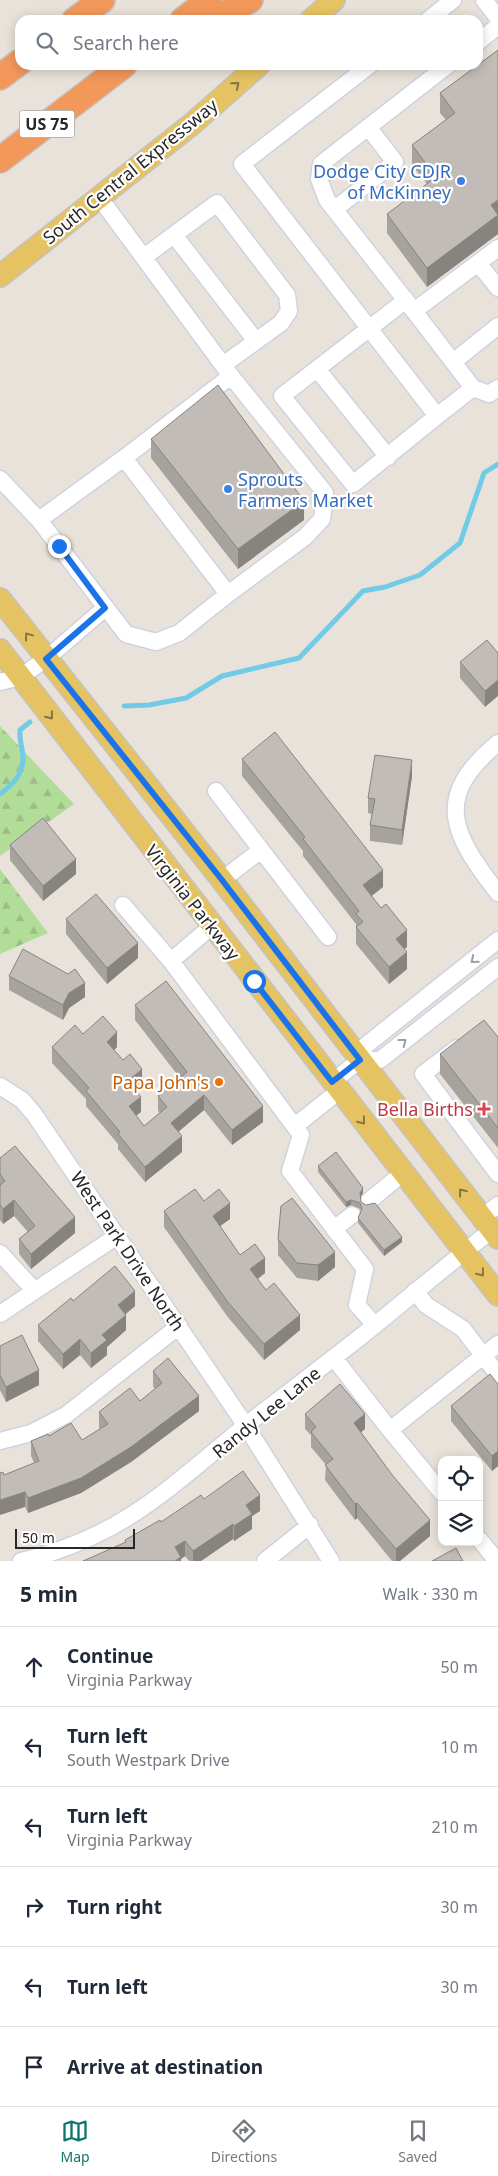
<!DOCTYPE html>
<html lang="en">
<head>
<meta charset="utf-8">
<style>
	:root { --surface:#fff; --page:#f2f2f3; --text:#1f2937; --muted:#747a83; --line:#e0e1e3; --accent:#0f766e }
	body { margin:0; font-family:"Noto Sans",sans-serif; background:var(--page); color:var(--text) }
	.controls { position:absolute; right:15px; bottom:15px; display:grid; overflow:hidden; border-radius:10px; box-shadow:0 2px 12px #0003 }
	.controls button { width:45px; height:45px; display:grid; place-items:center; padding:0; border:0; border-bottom:1px solid var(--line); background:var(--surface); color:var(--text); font:25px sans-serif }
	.scale { position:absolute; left:15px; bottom:12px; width:120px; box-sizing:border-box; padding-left:5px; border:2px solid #272727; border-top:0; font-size:14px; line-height:18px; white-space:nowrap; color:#272727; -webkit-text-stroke:4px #fff; paint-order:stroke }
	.stop { position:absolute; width:15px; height:15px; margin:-11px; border:4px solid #1a73e8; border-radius:50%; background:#fff }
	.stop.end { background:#1a73e8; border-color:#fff; box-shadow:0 1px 5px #0008 }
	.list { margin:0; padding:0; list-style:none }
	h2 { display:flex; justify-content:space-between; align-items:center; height:65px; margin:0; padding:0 20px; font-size:21px }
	h2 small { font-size:16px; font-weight:400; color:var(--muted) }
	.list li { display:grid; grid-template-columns:32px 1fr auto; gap:15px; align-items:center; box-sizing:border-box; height:80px; padding:0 20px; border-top:1px solid var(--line) }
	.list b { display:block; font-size:19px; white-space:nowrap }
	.list p { margin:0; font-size:16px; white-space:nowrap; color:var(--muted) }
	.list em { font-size:16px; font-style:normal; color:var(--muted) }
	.icon { flex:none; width:28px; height:28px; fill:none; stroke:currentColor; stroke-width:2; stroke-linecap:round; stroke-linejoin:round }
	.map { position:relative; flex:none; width:498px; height:1561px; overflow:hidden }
	.search { position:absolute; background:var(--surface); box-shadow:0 2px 12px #0003; left:15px; right:15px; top:15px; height:55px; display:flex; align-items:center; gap:12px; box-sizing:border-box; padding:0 18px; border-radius:15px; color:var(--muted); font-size:19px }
	.sheet { height:545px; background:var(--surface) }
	nav { display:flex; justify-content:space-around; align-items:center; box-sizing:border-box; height:70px; border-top:1px solid var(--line); background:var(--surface); font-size:14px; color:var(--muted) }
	nav a { display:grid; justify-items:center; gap:2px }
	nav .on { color:var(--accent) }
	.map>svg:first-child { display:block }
</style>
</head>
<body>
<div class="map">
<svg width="498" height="1561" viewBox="0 0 498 1561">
	<defs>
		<pattern id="forest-firs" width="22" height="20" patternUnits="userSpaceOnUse" patternTransform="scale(1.25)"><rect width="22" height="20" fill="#b2dd99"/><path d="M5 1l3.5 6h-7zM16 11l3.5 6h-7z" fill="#99be84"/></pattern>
	</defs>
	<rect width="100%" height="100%" fill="#e9e2da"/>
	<path fill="url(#forest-firs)" d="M0,726L74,804L0,856Z
		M0,869L48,933L0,954Z"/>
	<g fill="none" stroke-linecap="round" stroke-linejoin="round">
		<path stroke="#72cbe6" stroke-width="5" d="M124,706L149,705L186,698L222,676L299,658L363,591L385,587L420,575L460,543L484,473L498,464
			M0,794C12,785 23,775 23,758C23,748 19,742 20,730L30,722"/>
		<defs>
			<path id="minor" d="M484,0L498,18
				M428,20L453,0
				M478,42L498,26
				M370,65L242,164L437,416L473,388L414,311
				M448,65L321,164L319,179L327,200L414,311L498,248
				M99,197L231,376L124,458
				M335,209L395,162L368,127
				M174,235L256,341
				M144,257L217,203L287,295L289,311L281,323L223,365
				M478,263L498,288
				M406,300L282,396L353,484L437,416
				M453,362L498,326
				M317,369L388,457
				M473,388L489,394L498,388
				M0,479L39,520
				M228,594L179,633L156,642L126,634L39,520L124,458L228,594L305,537L322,519L325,493L231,376
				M0,682L20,677L46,659L105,608
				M498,743C432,797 452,834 498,893
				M216,791L328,937
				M222,880L261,850
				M123,905L171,961
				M212,926L171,961L301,1135L290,1171L365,1269L357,1305L375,1325
				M457,1048L423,1074L498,1174
				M360,1060H380L498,967
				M332,1082L360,1060L365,1046L498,940
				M0,1086L22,1100L34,1114L246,1426L331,1561
				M295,1126L339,1091
				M369,1201L403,1173
				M482,1217L498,1205
				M334,1229L352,1215
				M0,1253L34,1290
				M415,1291L426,1305L463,1329L498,1375
				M0,1314L117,1236
				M334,1358L390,1430
				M0,1441L31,1433L66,1415L179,1326
				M442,1493L390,1430L498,1344
				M479,1539L497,1561
				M21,1561C121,1538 169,1488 245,1426C288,1392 332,1360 374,1326C413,1294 452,1261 492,1230
				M265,1561L310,1525"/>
			<path id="major" d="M311,20L334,0
				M0,276L192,124L259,65
				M0,599L222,880L498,1238
				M0,650L498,1295"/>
			<path id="highway" d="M75,20L102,0
				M183,20L209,0
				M214,20L250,0
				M0,77L20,62
				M0,160L124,65"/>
		</defs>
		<use href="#minor" stroke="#cfd3e0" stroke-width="19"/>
		<use href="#major" stroke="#c3c3c3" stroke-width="24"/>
		<use href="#highway" stroke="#c3c3c3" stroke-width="28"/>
		<use href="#minor" stroke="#fff" stroke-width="16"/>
		<use href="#major" stroke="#e6c362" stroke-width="21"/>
		<use href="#highway" stroke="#f3985b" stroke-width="25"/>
	</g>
	<path fill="#a6a29d" d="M498,50V234L427,287L387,233V214L427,184L412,165V145L446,120L440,113V93Z
		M151,439L304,520L238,569L151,458Z
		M487,640L485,707L460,678V662Z
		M242,759L383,887L372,896L407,947L404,949L407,969L389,984L356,944V924L303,856V851L242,776Z
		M412,776L402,845L370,841V825L372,814L368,813V798Z
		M10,845L76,874L43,901L10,860Z
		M66,919L138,958L107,984L66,934Z
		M9,976L85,997L69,1008L63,1020L9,990Z
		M135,1005L263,1122L232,1145L204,1110L178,1132L182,1152L145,1182L118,1149V1144L86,1106V1099L52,1063V1047L83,1034L117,1047L114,1050L142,1084L135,1090L141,1112L136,1115L144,1126L160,1113L158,1111V1096L180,1078L135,1020Z
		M498,1037V1148L440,1074V1054Z
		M0,1158L75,1233L31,1269L19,1254V1239L28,1232L14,1216L3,1224L0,1220Z
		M318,1166L363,1193L360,1197L361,1202L402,1242L384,1256L358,1223V1218L361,1211L360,1209L351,1205L346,1207L318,1172Z
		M204,1201L230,1219L220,1226L240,1255L265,1273L258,1279L266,1290L300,1330L264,1360L227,1316L164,1227V1211Z
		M278,1239L335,1267L318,1281L297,1278L278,1255Z
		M73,1301L135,1306L126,1314V1330L107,1347V1355L91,1368L80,1355L63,1369L38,1341V1325Z
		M0,1346L39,1385L6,1402L0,1390Z
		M153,1371L199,1411L131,1462L81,1493L28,1513L25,1507L4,1475L34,1463L31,1456V1441L49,1436L82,1440L100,1429L99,1428V1412L140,1401L155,1389L153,1386Z
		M498,1384V1466L492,1471L451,1421V1406Z
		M305,1414L365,1429L361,1432L430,1536L400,1561H392L357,1518L355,1520L325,1480L326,1465L311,1447V1435L305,1429Z
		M204,1499L260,1511L252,1516V1529L234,1541L233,1539L201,1561H189L185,1556L181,1559V1561L125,1542V1540L161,1522Z"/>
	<path fill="#878480" d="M498,200V234L427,287V268L491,205Z
		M304,501V520L238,569V549Z
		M498,680V696L485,707V691Z
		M412,760V776L402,845V830Z
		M76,859V874L43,901V886Z
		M383,870V887L363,902V885Z
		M407,930V947L396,956V939Z
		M138,943V958L107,984V968Z
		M407,952V969L389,984V967Z
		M85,983V997L69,1008L63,1020V1005L69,993Z
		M117,1032V1047L107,1057V1042Z
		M142,1069V1084L128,1097V1081Z
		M204,1095V1110L171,1138V1123Z
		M141,1097V1112L129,1121V1106Z
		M263,1106V1122L232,1145V1130Z
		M182,1136V1152L145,1182V1167Z
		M363,1188V1193L360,1198V1193Z
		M14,1200V1216L3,1224V1209Z
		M351,1200V1205L346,1207V1202Z
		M230,1203V1219L213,1231V1216Z
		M75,1217V1233L31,1269V1254Z
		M402,1237V1242L384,1256V1250Z
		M335,1252V1267L318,1281V1265Z
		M265,1258V1273L250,1284V1269Z
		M135,1291V1306L118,1320V1305Z
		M126,1315V1330L107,1347V1355L91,1368V1353L102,1335Z
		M300,1315V1330L264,1360V1344Z
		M80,1339V1355L63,1369V1354Z
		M39,1370V1385L6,1402V1387Z
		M199,1396V1411L131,1462L81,1493L28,1513V1498Z
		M365,1414V1429L354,1438V1423Z
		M498,1451V1466L492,1471V1456Z
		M25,1492V1507L0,1515V1500Z
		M260,1495V1511L252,1516V1529L234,1541V1526L246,1505Z
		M357,1503V1518L355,1520V1504Z
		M430,1520V1536L400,1561H396V1549Z
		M233,1524V1539L201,1561H193V1551Z
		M185,1541V1556L181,1559V1561H175V1547Z"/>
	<path fill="#c1bcb7" stroke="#878480" d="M498,50V200L491,205L498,215L427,268L387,214L436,177L412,145L455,113L440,93Z
		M218,385L304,501L238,549L151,439Z
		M487,640L498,653V680L485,691L460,662Z
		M275,732L383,870L363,885L381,908L386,904L407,930L396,939L407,952L389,967L356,927L363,922L356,914L359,911L303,839L305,837L242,759Z
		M375,755L412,760L402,830L370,825L375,799L368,798Z
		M43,818L76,859L43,886L10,845Z
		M96,894L138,943L107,968L66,919Z
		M23,949L68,974L75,969L85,983L69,993L63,1005L9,976Z
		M166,981L263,1106L232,1130L204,1095L171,1123L182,1136L145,1167L118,1134L120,1132L86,1091L89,1088L52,1047L75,1025L83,1034L103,1016L117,1032L107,1042L123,1060L130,1054L142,1069L128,1081L141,1097L129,1106L144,1126L167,1107L158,1096L187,1072L135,1005Z
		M484,1020L498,1037V1128L440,1054Z
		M15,1146L75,1217L31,1254L19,1239L35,1226L14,1200L3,1209L0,1205V1185L5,1181L0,1174V1158Z
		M336,1152L363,1188L360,1193L361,1202L366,1205L375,1203L402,1237L384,1250L358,1218L362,1209L360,1203L351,1200L346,1202L318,1166Z
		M195,1189L204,1201L219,1189L230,1203L213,1216L240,1255L255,1244L265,1258L250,1269L266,1290L274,1283L300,1315L264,1344L227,1301L164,1211Z
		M292,1198L335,1252L318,1265L297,1263L278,1239L281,1206Z
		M115,1266L135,1291L118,1305L126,1315L102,1335L107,1340L91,1353L80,1339L63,1354L38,1325L71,1298L73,1301Z
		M22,1335L39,1370L6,1387L0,1375V1346Z
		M168,1358L199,1396L131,1447L81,1478L28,1498L25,1492L0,1500V1473L3,1472L4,1475L39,1461L31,1441L48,1434L49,1436L71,1423L82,1440L108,1424L99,1412L130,1388L140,1401L162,1383L153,1371Z
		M490,1374L498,1384V1451L492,1456L451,1406Z
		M340,1384L365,1414L354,1423L393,1476L430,1520L396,1549L357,1503L355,1504L325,1465L333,1459L311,1432L316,1427L305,1414Z
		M243,1471L260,1495L246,1505L252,1514L234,1526L233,1524L193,1551L185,1541L175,1547L181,1557L175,1561H83L126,1542L125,1540L160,1520L161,1522L201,1495L204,1499Z
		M456,1548L463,1561H432Z"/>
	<defs><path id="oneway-chevron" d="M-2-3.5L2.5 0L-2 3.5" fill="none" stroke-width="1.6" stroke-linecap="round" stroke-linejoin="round" transform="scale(1.25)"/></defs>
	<g stroke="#867544">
		<use href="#oneway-chevron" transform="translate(236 85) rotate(-41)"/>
		<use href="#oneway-chevron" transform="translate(28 636) rotate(-127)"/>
		<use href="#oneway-chevron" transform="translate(50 716) rotate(52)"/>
		<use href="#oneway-chevron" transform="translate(362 1121) rotate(52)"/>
		<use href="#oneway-chevron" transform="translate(462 1192) rotate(-128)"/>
		<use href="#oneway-chevron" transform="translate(481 1273) rotate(52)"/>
	</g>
	<g stroke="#9e9e9e">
		<use href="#oneway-chevron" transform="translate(474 960) rotate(141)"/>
		<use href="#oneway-chevron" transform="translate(403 1042) rotate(-38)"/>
	</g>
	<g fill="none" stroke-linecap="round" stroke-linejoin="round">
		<path stroke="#1a73e8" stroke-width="6" d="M59,546L105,608L46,659L222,880L360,1060L332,1082L254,981"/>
	</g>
	<g fill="#3f7fe0" stroke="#fff" stroke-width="2">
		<circle cx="461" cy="181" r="5"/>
		<circle cx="228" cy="489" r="5"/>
	</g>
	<circle fill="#e8710a" stroke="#fff" stroke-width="2" cx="219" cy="1082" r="5"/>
	<path fill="#e0444e" stroke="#fff" stroke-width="2" d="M481.5 1101.5h5v5h5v5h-5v5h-5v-5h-5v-5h5z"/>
	<g text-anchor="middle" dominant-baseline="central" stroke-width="4.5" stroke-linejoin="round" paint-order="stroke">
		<rect fill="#fff" stroke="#686868" stroke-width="1" x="19.5" y="110.5" width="55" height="27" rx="4"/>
		<g font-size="16" font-weight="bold" fill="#272727">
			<text x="47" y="124">US 75</text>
		</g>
		<g font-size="18" fill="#272727" stroke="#fff">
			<text transform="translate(130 171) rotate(-39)">South Central Expressway</text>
			<text transform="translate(193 902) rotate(52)">Virginia Parkway</text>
			<text transform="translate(128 1251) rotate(56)">West Park Drive North</text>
			<text transform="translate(266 1412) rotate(-39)">Randy Lee Lane</text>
		</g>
		<g font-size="18" fill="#366cbe" stroke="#fff" text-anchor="end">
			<text x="451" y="171">Dodge City CDJR<tspan x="451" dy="21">of McKinney</tspan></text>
			<text x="238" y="479" text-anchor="start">Sprouts<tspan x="238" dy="21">Farmers Market</tspan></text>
		</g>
		<g font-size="18" fill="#c56008" stroke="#fff" text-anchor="end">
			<text x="209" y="1082">Papa John's</text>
		</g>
		<g font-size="18" fill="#be3a42" stroke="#fff" text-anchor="end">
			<text x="473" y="1109">Bella Births</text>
		</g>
	</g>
</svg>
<div class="controls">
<button><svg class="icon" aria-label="locate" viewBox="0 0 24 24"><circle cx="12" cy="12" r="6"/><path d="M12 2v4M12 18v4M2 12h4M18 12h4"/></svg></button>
<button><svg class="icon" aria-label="layers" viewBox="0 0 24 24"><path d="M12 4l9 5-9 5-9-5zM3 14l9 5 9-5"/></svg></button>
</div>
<div class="scale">50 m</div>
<div class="stop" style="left:254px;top:981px"></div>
<div class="stop end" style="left:59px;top:546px"></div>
<div class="search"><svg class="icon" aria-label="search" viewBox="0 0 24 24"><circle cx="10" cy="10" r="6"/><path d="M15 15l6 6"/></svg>Search here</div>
</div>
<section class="sheet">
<h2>5 min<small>Walk · 330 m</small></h2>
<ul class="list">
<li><svg class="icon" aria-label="ahead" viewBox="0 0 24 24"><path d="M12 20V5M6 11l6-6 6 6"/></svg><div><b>Continue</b><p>Virginia Parkway</p></div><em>50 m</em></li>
<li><svg class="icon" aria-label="left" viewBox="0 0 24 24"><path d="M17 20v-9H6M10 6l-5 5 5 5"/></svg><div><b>Turn left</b><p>South Westpark Drive</p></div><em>10 m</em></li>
<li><svg class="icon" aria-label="left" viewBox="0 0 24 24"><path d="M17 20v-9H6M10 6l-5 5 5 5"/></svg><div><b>Turn left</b><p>Virginia Parkway</p></div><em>210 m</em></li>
<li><svg class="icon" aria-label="right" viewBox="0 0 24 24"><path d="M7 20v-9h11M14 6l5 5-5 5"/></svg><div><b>Turn right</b></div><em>30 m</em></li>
<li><svg class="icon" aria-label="left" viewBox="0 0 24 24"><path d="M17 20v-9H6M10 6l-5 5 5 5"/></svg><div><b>Turn left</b></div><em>30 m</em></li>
<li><svg class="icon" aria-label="arrive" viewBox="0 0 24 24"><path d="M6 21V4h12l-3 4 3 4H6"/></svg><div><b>Arrive at destination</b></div></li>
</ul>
</section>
<nav>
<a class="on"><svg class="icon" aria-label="map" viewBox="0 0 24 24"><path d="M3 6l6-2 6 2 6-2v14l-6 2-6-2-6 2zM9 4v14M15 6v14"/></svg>Map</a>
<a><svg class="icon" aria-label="directions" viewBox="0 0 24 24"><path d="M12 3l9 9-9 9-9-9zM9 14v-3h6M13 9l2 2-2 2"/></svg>Directions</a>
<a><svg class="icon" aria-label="saved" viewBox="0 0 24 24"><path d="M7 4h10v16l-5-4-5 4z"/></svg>Saved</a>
</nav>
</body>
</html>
